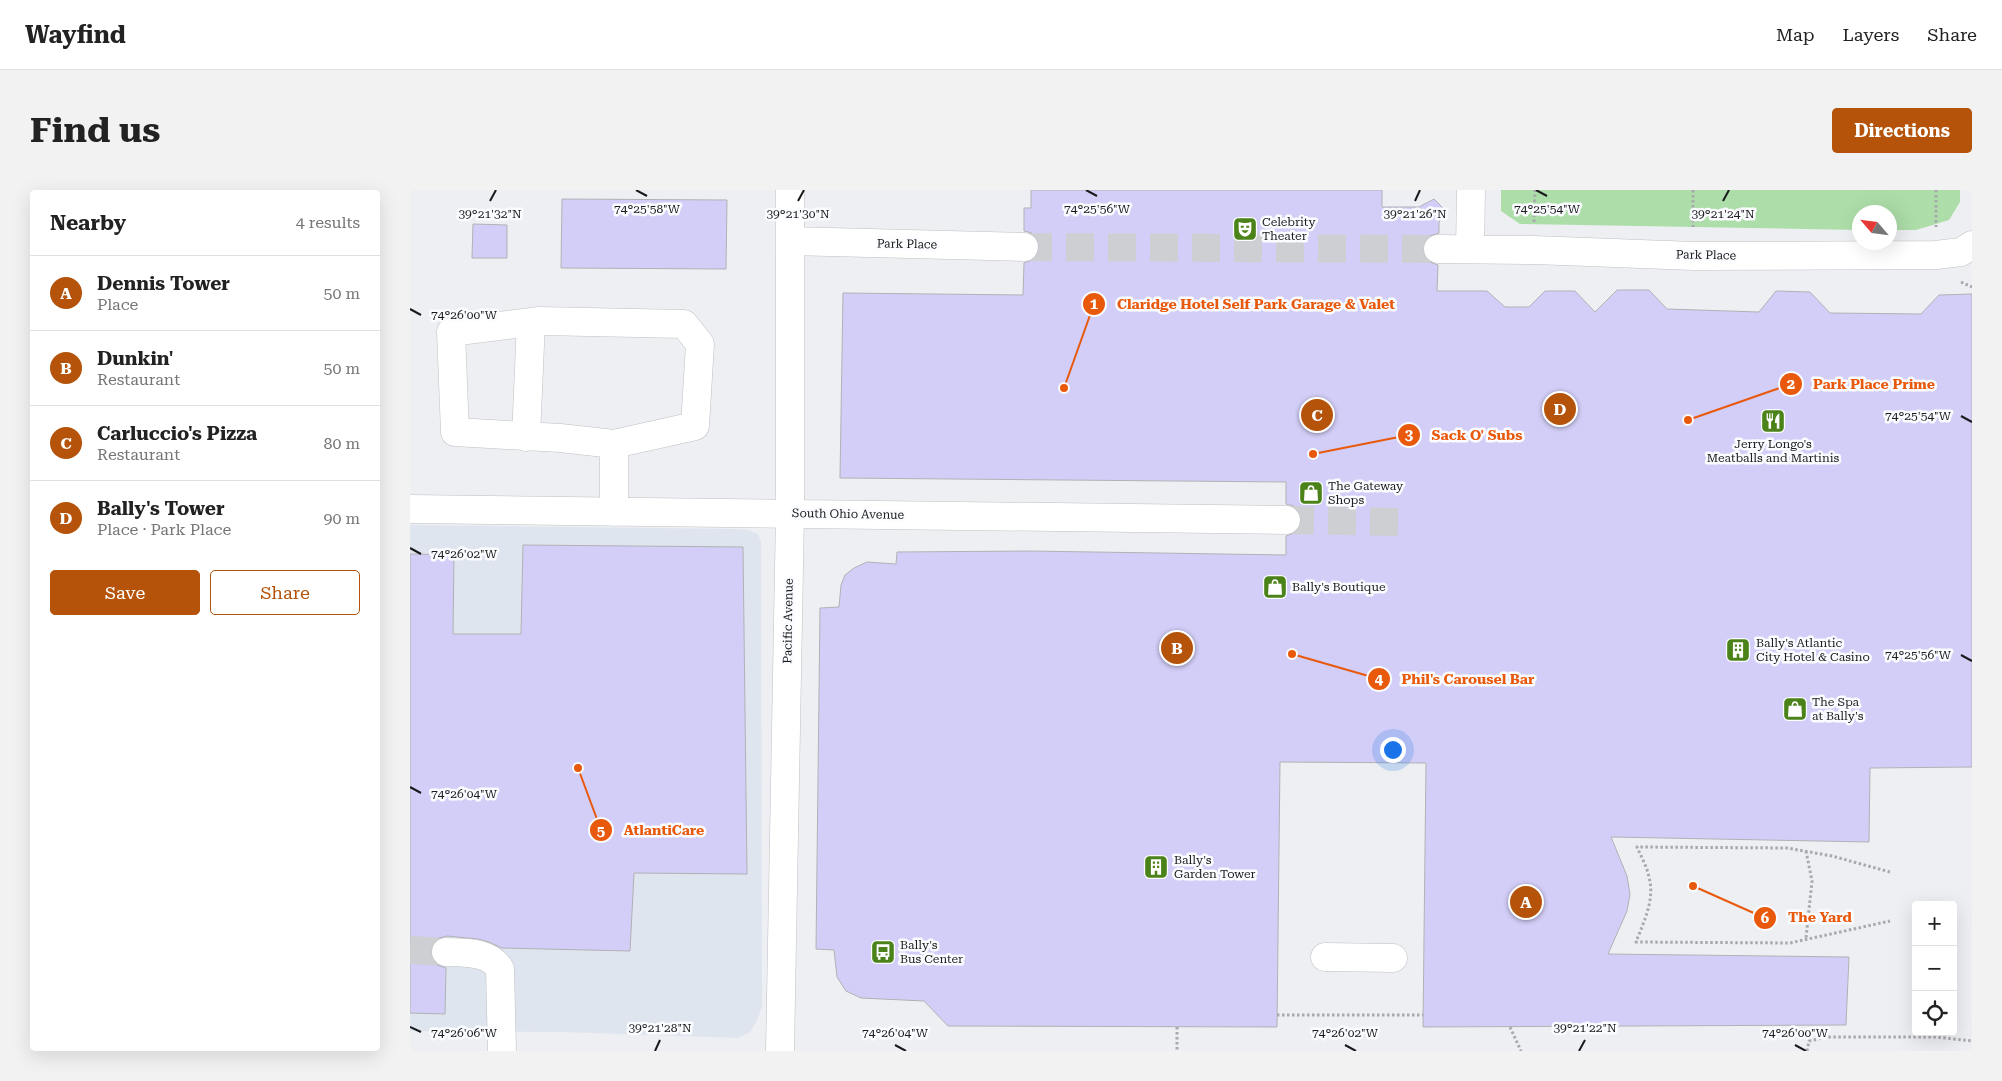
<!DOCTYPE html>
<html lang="en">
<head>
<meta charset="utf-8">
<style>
	:root { --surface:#fff; --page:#f2f2f2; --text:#222; --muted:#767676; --line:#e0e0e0; --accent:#b45309 }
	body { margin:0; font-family:"Roboto Serif",serif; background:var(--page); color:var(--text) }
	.controls { position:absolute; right:15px; bottom:15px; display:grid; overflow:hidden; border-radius:5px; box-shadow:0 5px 20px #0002 }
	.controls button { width:45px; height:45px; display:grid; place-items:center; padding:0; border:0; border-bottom:1px solid var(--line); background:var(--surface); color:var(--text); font:25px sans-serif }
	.compass { position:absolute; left:1442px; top:15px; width:45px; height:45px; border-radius:50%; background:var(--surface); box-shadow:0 5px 20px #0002; rotate:298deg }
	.you { position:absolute; left:982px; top:559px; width:18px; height:18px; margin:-12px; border:4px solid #fff; border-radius:50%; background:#1a73e8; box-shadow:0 0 0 8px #1a73e833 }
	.badge { display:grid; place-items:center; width:32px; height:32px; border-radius:50%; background:var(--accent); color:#fff; font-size:16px; font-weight:700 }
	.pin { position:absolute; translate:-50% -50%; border:2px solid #fff; box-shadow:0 1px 5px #0006 }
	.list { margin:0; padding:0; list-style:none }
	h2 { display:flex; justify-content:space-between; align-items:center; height:65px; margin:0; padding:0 20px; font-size:21px }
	h2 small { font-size:16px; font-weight:400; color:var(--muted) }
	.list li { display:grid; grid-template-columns:32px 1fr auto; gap:15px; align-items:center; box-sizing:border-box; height:75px; padding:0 20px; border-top:1px solid var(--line) }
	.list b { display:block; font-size:19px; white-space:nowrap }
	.list p { margin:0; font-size:16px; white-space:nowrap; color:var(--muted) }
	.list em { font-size:16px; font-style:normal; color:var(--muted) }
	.actions { display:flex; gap:10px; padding:15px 20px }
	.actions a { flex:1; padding:11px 0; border:1px solid var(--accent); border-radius:5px; text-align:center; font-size:18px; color:var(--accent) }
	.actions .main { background:var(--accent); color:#fff }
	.icon { flex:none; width:28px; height:28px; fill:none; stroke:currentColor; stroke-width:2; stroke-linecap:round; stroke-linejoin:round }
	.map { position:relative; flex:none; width:1562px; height:861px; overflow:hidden; border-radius:5px }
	header { display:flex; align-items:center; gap:30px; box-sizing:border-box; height:70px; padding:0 25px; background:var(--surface); border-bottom:1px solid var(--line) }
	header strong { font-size:24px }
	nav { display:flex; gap:28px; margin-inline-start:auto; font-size:18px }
	.intro { display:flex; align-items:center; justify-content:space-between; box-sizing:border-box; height:120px; padding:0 30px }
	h1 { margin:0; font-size:35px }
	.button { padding:12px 22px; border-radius:5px; background:var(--accent); color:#fff; font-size:18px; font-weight:700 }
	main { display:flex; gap:30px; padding:0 30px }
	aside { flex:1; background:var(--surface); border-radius:5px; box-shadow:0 5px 20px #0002 }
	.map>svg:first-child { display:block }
</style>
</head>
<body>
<header>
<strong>Wayfind</strong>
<nav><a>Map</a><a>Layers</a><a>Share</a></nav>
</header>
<div class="intro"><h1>Find us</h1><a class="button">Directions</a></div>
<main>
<aside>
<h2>Nearby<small>4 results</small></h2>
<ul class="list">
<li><span class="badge">A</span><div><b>Dennis Tower</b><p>Place</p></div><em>50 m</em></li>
<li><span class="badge">B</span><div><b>Dunkin'</b><p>Restaurant</p></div><em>50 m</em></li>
<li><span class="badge">C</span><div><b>Carluccio's Pizza</b><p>Restaurant</p></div><em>80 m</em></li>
<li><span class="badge">D</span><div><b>Bally's Tower</b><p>Place · Park Place</p></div><em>90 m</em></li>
</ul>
<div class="actions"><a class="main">Save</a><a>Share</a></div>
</aside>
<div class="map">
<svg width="1562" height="861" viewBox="0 0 1562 861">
	<rect width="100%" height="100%" fill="#edeff2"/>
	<path fill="#dfe5ef" d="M0,335L324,339L338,340L348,344L351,352L352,817L346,832L340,842L328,848L153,842L0,841Z"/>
	<path fill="#addea9" d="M1091,0H1550V12L1539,30L1506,40H1480V22H1450L1449,40L1110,34L1091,21Z"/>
	<path fill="#d3cef7" stroke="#b1b1b5" d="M621,0H972V17H1009L1024,9L1034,19L1029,33V43L1020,46L1014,52L1012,59L1014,66L1020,72L1028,75L1027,101H1077L1095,117H1119L1135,101H1165L1185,122L1207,100H1239L1257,119L1349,122L1366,101L1400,102L1420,123L1511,124L1529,105L1562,104V577L1460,578L1459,652L1201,647L1217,686L1220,704L1217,721L1198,764L1439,767L1436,835L1013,837L1016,573L870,572L867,837L538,836L514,811L451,808L436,801L427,787L424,760L406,759L410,418L429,417L431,395L435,385L444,378L457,372L486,374L487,362L620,361L876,365V346L884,343L890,338L892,331L889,322L884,316L876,314V292L430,288L433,103L613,105L614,73L622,70L627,66L630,58L627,49L622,43L614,41V18H621Z
		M152,9L317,10L316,79L151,78Z
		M63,34L97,35V68H62Z
		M113,355L333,357L337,684L224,683L220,761L92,758L79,752L68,749L37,746L29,748L23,753L20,762L22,769L27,775L36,778L35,824L0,823V364L44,365L43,444H111Z"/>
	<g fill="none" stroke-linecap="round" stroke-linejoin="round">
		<path stroke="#cdcfd2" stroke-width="28" stroke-dasharray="28 14" stroke-linecap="butt" d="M614,57L1028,59
			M876,330L990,332
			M0,760L36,762"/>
		<defs>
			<path id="minor" d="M380,51L614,57
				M1028,59L1124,60L1284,66L1526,65L1551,62L1562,55
				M1060,59L1061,0
				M116,247L121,132
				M204,254L285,236L290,154L274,134L130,131L41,142L45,242L150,248L204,254V322
				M0,319L876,330
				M36,762C55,763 79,761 90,779L92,861
				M915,767L983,768
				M370,861L380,324V0"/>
		</defs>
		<use href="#minor" stroke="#bec0c3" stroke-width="29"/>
		<path stroke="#a8a9ac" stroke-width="3" stroke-dasharray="2.5 2.5" stroke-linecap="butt" d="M1283,0V37
			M1526,0V37
			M1124,32L1125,0
			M1551,92L1562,97
			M1396,661L1402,691L1396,748
			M1480,682L1422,666L1377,658L1227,657C1231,666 1237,677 1239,687C1245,710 1234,731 1226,752L1380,753L1480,731
			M867,825H1013
			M767,837V861
			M1100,837L1111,861
			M1397,861L1399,851L1417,847H1526L1562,851"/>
		<use href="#minor" stroke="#fff" stroke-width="28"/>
	</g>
	<path fill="none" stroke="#1a1a1c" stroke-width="2" d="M226,0L237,6M676,0L687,6M1126,0L1137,6M80,11L86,0M388,11L394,0M1005,11L1010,0M1313,11L1319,0M0,119L11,125M1551,226L1562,232M0,358L11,364M1551,465L1562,471M0,597L11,603M0,837L11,842M485,855L496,861M935,855L946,861M1385,855L1396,861M245,861L250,850M1169,861L1175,850"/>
	<defs>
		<symbol id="theatre-square" viewBox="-11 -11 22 22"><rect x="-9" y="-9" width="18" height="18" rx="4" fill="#4b8219" stroke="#fbfcff"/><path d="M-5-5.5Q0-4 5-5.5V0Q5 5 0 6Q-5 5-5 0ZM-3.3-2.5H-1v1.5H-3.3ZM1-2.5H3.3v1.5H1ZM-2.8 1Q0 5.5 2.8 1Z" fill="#fff"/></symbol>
		<symbol id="restaurant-square" viewBox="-11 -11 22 22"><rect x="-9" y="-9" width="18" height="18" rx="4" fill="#4b8219" stroke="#fbfcff"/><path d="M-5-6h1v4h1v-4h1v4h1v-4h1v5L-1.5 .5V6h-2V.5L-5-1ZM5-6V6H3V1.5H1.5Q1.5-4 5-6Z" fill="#fff"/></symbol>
		<symbol id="shop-square" viewBox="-11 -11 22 22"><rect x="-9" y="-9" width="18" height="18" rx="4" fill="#4b8219" stroke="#fbfcff"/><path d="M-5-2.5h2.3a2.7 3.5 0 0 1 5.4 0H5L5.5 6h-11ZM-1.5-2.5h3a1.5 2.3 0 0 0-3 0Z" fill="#fff"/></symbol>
		<symbol id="building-square" viewBox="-11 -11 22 22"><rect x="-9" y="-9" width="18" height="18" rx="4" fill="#4b8219" stroke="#fbfcff"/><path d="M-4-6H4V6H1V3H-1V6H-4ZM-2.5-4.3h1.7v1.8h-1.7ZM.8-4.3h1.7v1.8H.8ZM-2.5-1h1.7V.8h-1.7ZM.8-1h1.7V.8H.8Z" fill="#fff"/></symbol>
		<symbol id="bus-square" viewBox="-11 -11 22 22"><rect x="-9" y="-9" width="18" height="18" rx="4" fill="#4b8219" stroke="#fbfcff"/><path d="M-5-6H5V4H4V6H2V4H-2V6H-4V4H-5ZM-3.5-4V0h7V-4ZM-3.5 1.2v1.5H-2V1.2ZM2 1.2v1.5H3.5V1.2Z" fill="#fff"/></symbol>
	</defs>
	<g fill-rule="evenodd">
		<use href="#theatre-square" x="821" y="25" width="28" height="28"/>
		<use href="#restaurant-square" x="1349" y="217" width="28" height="28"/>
		<use href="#shop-square" x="887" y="289" width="28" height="28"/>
		<use href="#shop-square" x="851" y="383" width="28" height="28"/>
		<use href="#building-square" x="1314" y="446" width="28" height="28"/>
		<use href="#shop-square" x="1371" y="505" width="28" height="28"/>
		<use href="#building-square" x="732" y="663" width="28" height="28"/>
		<use href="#bus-square" x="459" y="748" width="28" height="28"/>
	</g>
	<g text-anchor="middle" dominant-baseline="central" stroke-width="5" stroke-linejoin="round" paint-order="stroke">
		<g font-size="12" fill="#1a1a1c" stroke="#fbfcff" text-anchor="start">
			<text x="852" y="32">Celebrity<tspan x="852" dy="14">Theater</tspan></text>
			<text x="1363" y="254" text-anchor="middle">Jerry Longo's<tspan x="1363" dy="14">Meatballs and Martinis</tspan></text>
			<text x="918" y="296">The Gateway<tspan x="918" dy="14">Shops</tspan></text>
			<text x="882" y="397">Bally's Boutique</text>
			<text x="1346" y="453">Bally's Atlantic<tspan x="1346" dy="14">City Hotel &amp; Casino</tspan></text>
			<text x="1402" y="512">The Spa<tspan x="1402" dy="14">at Bally's</tspan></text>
			<text x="764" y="670">Bally's<tspan x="764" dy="14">Garden Tower</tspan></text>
			<text x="490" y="755">Bally's<tspan x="490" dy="14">Bus Center</tspan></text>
		</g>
		<g font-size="12" fill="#1a1a1c" stroke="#fbfcff">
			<text transform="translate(497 54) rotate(1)">Park Place</text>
			<text transform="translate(1296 65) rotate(1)">Park Place</text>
			<text transform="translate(438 324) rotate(1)">South Ohio Avenue</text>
			<text transform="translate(378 431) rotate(-89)">Pacific Avenue</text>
		</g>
	</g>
	<g font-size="12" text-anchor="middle" fill="#1a1a1c" stroke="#fbfcff" stroke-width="5" stroke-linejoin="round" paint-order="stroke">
		<text x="237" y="23">74°25'58"W</text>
		<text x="687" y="23">74°25'56"W</text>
		<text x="1137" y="23">74°25'54"W</text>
		<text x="80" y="28">39°21'32"N</text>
		<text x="388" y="28">39°21'30"N</text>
		<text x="1005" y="28">39°21'26"N</text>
		<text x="1313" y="28">39°21'24"N</text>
		<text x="54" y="129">74°26'00"W</text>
		<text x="1508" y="230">74°25'54"W</text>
		<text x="54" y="368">74°26'02"W</text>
		<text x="1508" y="469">74°25'56"W</text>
		<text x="54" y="608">74°26'04"W</text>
		<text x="250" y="842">39°21'28"N</text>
		<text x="1175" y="842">39°21'22"N</text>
		<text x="54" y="847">74°26'06"W</text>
		<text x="485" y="847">74°26'04"W</text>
		<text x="935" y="847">74°26'02"W</text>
		<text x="1385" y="847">74°26'00"W</text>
	</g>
	<path fill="none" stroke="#e8590c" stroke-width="2" d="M654 198L684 114M1278 230L1381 194M903 264L999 245M882 464L969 489M168 578L191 640M1283 696L1355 728"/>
	<g fill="#e8590c" stroke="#fbfcff" stroke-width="2">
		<circle cx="654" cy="198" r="5"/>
		<circle cx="1278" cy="230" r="5"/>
		<circle cx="903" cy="264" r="5"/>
		<circle cx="882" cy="464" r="5"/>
		<circle cx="168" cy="578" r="5"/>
		<circle cx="1283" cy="696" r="5"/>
		<circle cx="684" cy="114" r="12"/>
		<circle cx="1381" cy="194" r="12"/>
		<circle cx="999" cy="245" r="12"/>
		<circle cx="969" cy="489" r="12"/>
		<circle cx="191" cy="640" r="12"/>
		<circle cx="1355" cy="728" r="12"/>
	</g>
	<g font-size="15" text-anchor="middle" font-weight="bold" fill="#fff">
		<text x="684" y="119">1</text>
		<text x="1381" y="199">2</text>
		<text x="999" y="250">3</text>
		<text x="969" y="494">4</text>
		<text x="191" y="646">5</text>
		<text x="1355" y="733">6</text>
	</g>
	<g font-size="14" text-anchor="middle" font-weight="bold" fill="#e8590c" stroke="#fbfcff" stroke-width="5" stroke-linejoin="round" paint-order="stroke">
		<text x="846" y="119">Claridge Hotel Self Park Garage &amp; Valet</text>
		<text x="1464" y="199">Park Place Prime</text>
		<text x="1067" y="250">Sack O' Subs</text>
		<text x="1058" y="494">Phil's Carousel Bar</text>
		<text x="254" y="645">AtlantiCare</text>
		<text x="1410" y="732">The Yard</text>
	</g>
</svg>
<div class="controls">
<button>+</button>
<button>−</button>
<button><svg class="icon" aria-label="locate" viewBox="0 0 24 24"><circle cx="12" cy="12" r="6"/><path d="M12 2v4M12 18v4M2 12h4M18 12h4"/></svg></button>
</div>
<svg class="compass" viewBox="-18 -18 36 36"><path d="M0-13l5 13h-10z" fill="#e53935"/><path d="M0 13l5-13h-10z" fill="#767676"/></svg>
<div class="you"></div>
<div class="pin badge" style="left:1116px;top:712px">A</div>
<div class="pin badge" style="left:767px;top:458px">B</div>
<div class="pin badge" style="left:907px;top:225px">C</div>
<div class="pin badge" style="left:1150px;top:219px">D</div>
</div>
</main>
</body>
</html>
